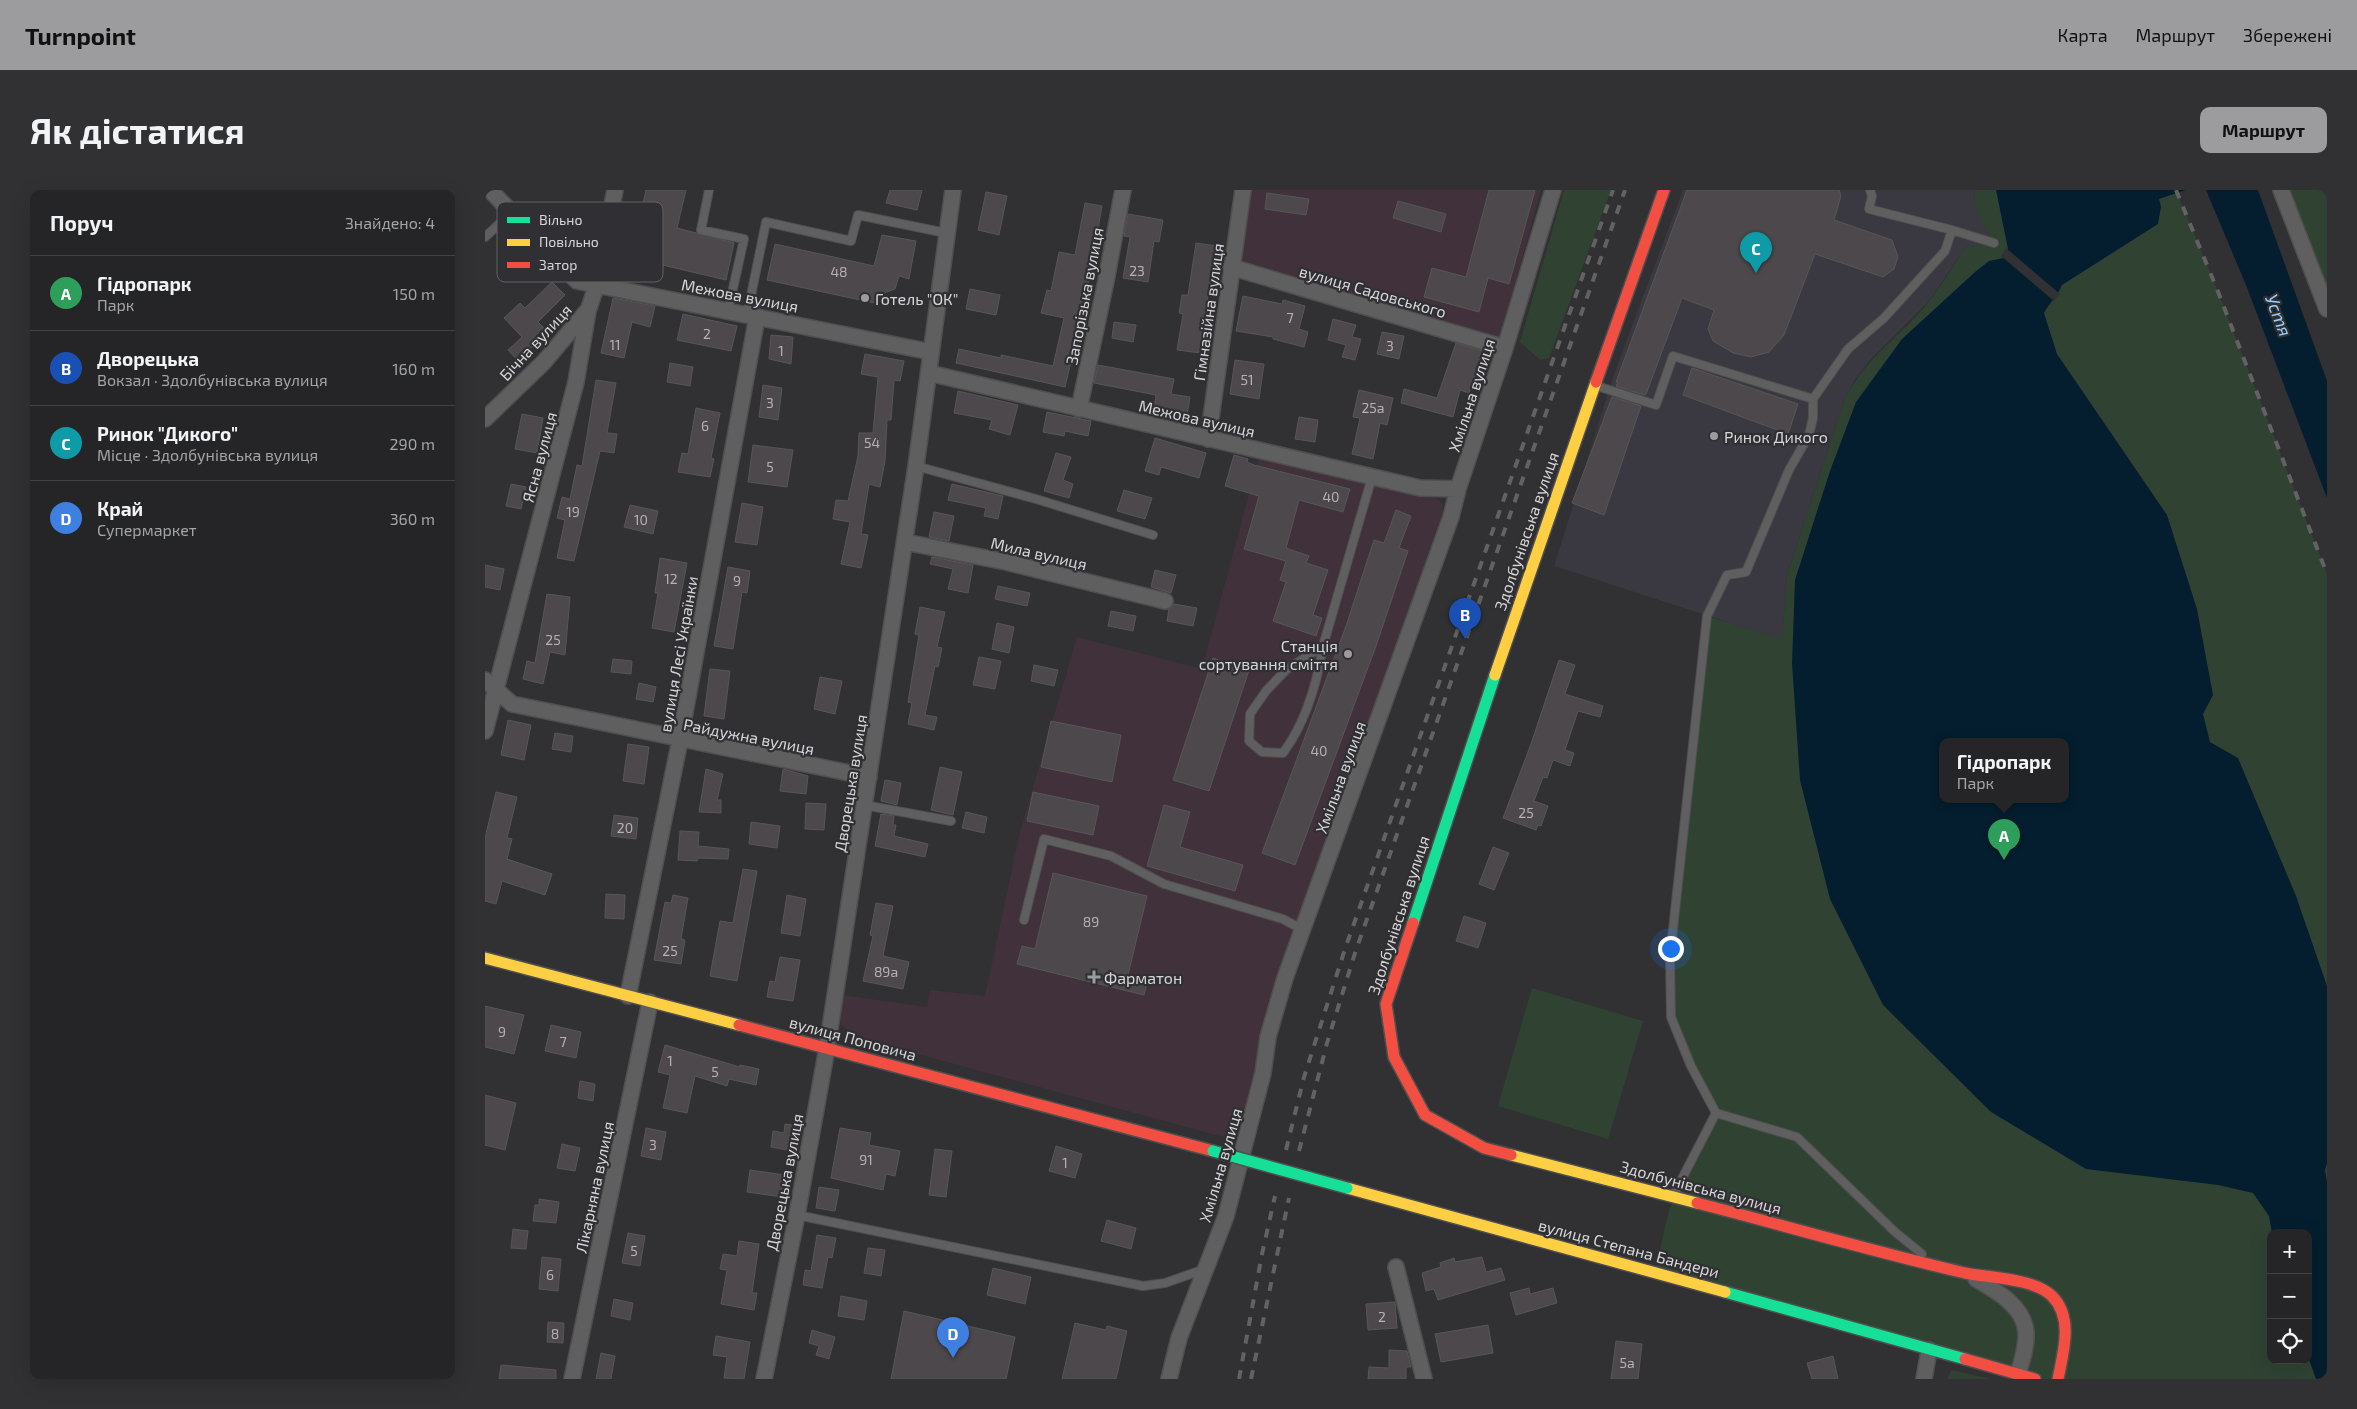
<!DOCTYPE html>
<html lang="uk">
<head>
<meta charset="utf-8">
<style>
	:root { --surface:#252426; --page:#313032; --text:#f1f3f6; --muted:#a3a4a7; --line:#424143; --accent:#9c9c9e }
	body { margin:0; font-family:"Exo 2",sans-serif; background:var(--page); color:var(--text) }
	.controls { position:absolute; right:15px; bottom:15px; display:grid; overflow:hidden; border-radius:10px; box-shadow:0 5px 20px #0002 }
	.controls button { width:45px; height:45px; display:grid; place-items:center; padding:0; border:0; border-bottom:1px solid var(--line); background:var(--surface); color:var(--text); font:25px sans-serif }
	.you { position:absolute; left:1185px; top:758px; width:18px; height:18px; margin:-12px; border:4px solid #fff; border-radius:50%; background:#1a73e8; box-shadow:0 0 0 8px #1a73e833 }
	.badge { display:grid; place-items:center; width:32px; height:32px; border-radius:50%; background:var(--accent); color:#fff; font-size:16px; font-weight:700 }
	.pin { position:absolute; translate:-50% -41px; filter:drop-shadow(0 1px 2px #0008) }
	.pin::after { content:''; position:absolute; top:26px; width:18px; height:15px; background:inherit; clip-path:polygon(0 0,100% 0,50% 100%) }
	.popup { position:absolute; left:1454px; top:548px; width:130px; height:65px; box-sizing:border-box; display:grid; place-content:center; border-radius:10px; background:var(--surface); filter:drop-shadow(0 1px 4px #0005); font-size:16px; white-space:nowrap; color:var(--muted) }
	.popup b { font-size:19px; color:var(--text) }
	.popup::after { content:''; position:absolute; left:50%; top:100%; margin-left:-10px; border:10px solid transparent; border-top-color:var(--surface) }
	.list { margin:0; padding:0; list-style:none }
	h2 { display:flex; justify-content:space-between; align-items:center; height:65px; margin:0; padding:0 20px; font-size:21px }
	h2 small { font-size:16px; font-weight:400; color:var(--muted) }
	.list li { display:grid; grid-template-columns:32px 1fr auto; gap:15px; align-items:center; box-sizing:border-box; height:75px; padding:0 20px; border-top:1px solid var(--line) }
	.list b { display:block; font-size:19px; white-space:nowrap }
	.list p { margin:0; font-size:16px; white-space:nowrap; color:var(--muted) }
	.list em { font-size:16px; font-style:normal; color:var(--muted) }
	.icon { flex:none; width:28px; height:28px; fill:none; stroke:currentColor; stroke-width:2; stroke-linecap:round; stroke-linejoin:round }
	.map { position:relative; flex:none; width:1842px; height:1189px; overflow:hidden; border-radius:10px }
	header { display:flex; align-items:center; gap:30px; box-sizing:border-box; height:70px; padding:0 25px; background:var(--accent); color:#111 }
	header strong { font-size:24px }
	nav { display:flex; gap:28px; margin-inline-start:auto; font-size:18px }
	.intro { display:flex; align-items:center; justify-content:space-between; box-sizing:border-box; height:120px; padding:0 30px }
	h1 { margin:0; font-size:35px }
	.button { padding:12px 22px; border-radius:10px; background:var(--accent); color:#111; font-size:18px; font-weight:700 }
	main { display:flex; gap:30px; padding:0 30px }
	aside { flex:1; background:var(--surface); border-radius:10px; box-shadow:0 5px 20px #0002 }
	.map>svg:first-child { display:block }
</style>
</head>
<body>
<header>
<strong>Turnpoint</strong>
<nav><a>Карта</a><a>Маршрут</a><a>Збережені</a></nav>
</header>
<div class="intro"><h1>Як дістатися</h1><a class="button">Маршрут</a></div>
<main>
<aside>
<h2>Поруч<small>Знайдено: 4</small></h2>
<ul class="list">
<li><span class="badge" style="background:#2e9e5b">A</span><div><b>Гідропарк</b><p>Парк</p></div><em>150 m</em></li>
<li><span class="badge" style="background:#1a4fb4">B</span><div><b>Дворецька</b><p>Вокзал · Здолбунівська вулиця</p></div><em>160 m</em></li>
<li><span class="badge" style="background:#0f9aa8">C</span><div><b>Ринок &quot;Дикого&quot;</b><p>Місце · Здолбунівська вулиця</p></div><em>290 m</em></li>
<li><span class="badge" style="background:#3f7fe0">D</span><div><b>Край</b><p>Супермаркет</p></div><em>360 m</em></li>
</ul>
</aside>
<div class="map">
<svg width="1842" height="1189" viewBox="0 0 1842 1189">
	<rect width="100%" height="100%" fill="#313032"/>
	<path fill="#3a3840" d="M1198,0H1490L1489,13L1507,47L1509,53L1480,58L1445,110L1386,169L1369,191L1359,211L1302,385L1297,450L1069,376L1129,184Z"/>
	<path fill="#41313b" d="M763,0H1056L1014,151L751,74Z
		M774,267L953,309L957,314L958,323L935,399L789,803L753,951L374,848L363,841L356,834L355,823L358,805L442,817L445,800L500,806L535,642L592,447L717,479Z"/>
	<path fill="#304333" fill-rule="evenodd" d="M1079,0H1126L1064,168L1055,170L1035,152Z
		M1490,0H1691L1732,99L1842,384V1189H1550L1170,1082L1184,1020L1231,923L1186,827L1185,767L1222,426L1297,449L1302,385L1359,211C1382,164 1416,148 1446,109C1458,93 1469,75 1480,58L1508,53L1489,13ZM1458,551H1580V609H1458ZM1786,1043H1823V1170H1786Z
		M1796,0H1842V119Z
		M1047,798L1158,831L1123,949L1013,916Z
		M1467,1180L1505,1189H1462Z"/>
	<path fill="#041e2f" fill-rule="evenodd" d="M1511,0H1701L1674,9L1676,17L1673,34L1577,95C1573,106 1564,113 1559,123L1572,164L1682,325L1712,419L1728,505L1718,524L1725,552L1753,568L1811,706L1842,796V974L1840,980L1842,992V1189H1831L1823,1167V1043H1787L1784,1026L1768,1003L1733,995L1601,979L1506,922L1398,815L1345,709L1315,590L1307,473L1310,390L1345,281L1371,212L1417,149L1490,82L1504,71L1518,68L1523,59ZM1458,551H1580V609H1458Z
		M1721,0H1773L1842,191V308L1761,95Z"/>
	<path fill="#313032" d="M1521,58L1575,104L1569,111L1516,66Z"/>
	<path fill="#4d484c" stroke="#575657" d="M161,0H201L192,38L249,53L241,90L169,73L168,60L162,46L153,37Z
		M405,0H437L432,20L401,13Z
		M1004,0H1050L1024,94L1003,88L994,122L939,107L947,78L981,87Z
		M1202,0H1354L1356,6L1349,30L1407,50L1413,67L1409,79L1398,87L1330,64L1299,145L1284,162L1266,167L1248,163L1228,151L1223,139L1229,120L1197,108L1161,204L1159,205L1131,196L1133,192H1131Z
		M501,2L522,6L514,45L493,40Z
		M782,3L824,9L821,25L780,19Z
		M913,11L961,24L956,42L908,28Z
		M600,13L617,16L601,109L580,197L471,173L474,159L516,168V165L568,176L579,128L556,123L562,100L566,101L574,62L590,65Z
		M643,24L678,30L674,52L669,51L663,92L638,88L645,47L639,46Z
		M96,33L99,49L85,51L82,36Z
		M397,45L431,51L424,89L414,86L410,99L399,103L394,114L282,90L290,54L389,76Z
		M36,47L58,69L45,82L23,61Z
		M711,53L732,56L716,145H719L716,163L692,160L698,124L694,123L697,105H703Z
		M67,92L80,105L53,132L59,138L50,146L54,151L33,171L23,160L37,147L19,128L35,113L40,118Z
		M485,99L515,105L511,125L481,119Z
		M758,106L797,114L798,110L820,116L814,139L823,142L819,157L788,149V147L751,141Z
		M128,108L170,116L165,137L147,132L139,168L116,163Z
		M198,124L252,136L246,161L192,150Z
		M848,129L871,135L867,147L876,149L870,170L857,167L861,155L843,150Z
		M629,132L651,135L648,152L627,148Z
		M897,142L919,146L914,169L892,164Z
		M286,145L308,147L306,174L284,169Z
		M971,153L998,161L984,203L975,200L968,227L916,213L919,199L952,208Z
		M380,164L419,171L415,191L409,190L406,230H402L400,271L395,297L384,294L376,344L383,345L376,378L356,374L365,332L348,329L351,310L363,311L373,266L374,243H388L393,187L376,184Z
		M750,170L779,174L774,209L745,204Z
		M185,173L208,177L205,196L182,192Z
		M613,175L689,189L686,204L705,207L702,225L669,220L671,205L609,193Z
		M1207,178L1313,214L1303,244L1198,205Z
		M111,190L131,193L122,243L132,244L129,263L115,261L89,371L72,368L80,330L72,328L77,307L85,309L92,275L97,276Z
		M278,195L297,198L293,230L274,227Z
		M874,200L908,208L902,235L895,233L888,269L867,264L875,228L868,227Z
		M473,201L533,215L525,245L504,239L507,230L469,223Z
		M1127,207L1156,216L1119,325L1087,313Z
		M211,218L235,223L226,268L229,269L225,287L193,282L197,263L203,264Z
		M562,222L606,231L603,246L580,241L579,246L558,242Z
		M37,224L58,228L52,263L30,259Z
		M814,227L833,230L830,252L810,249Z
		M670,248L721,263L714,288L676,277L674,285L660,281Z
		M268,255L308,260L302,297L263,292Z
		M571,263L586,267L578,290L588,294L584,308L559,301Z
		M749,265L763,269L762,272L769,275L865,299L858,322L814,310L801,358L824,366L821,373L843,380L828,425L837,428L831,446L788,431L801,392L795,390L801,371L759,359L774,306L740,296Z
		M26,294L41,297L36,319L21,316Z
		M467,294L518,306L513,329L499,326L501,318L463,310Z
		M639,300L667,308L660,329L632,321Z
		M257,313L278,317L272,355L250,352Z
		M145,315L173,321L168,344L139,337Z
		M911,320L926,326L914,358L923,361L891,456L810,675L777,663L861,436L889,350L899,353Z
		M449,322L469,326L464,351L444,347Z
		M447,367L488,375L483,403L463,399L468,379L445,374Z
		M175,368L202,373L189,442L167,438L173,403H170Z
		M0,375L19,379L15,400L0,397Z
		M243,377L265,381L262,403L257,402L248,459L229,456Z
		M670,380L691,385L686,403L666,397Z
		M513,396L545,403L542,416L510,409Z
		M62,404L85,407L80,465L65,462L58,494L38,489L42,471L50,473Z
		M689,414L712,418L708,436L682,431L684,419Z
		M435,417L460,422L452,457L457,458L453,477L450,476L440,525L452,527L449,540L423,534L427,513L423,512L434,445L430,444Z
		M626,421L651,426L648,441L623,436Z
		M512,433L529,437L524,463L507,459Z
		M494,467L516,471L510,499L488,495Z
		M728,468L764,480L724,601L688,590Z
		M128,469L147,471L146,484L126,482Z
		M1074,470L1090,475L1080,504L1118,516L1115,527L1093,521L1080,560L1089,563L1085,576L1068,570L1062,588L1058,587L1049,611L1063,616L1056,636L1053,635L1051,640L1018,628L1046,554Z
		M549,475L573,480L569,496L546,491Z
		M225,479L245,481L239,529L219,526Z
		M335,487L357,491L350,524L329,519Z
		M154,493L171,497L168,512L151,509Z
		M23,530L46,535L39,570L16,565Z
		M566,531L636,545L627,592L556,577Z
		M70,543L88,546L86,562L67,559Z
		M143,554L164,557L159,594L138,591Z
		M455,577L477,582L468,625L446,620Z
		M221,579L238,584L232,610H236V623L214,622Z
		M298,579L323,586L321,604L295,601Z
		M400,590L416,593L412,615L396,611Z
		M11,602L32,607L22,648L27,649L22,669L67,684L60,705L17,691L11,714L0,711V648Z
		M548,602L614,616L608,645L542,631Z
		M321,613L341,614L339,640L320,639Z
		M679,615L705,622L695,657L758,675L750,701L662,676Z
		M481,622L502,627L499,643L477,638Z
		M396,624L409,626L408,635H411L409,646L443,654L440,667L390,656Z
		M129,625L153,628L151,649L126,646Z
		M266,632L295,636L292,658L264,654Z
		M195,641L214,642L213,656L244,659L243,669L213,668L212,671L193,670Z
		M1008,657L1024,663L1009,700L994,694Z
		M258,679L272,681L252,791L225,786L235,731L248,733Z
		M568,683L662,706L642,789L662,793L659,805L532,774L537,756L550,759Z
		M121,704L140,705L139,729L120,728Z
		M188,705L203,708L196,749L200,750L196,774L169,770L180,712L186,713Z
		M302,705L321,709L315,746L296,743Z
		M391,713L408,716L398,766L424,772L418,799L378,791L388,746L385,745Z
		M979,726L1001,733L993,758L971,751Z
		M295,767L315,770L308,811L282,807L285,791L290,792Z
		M0,816L39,825L29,864L0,857Z
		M66,835L96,842L91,868L60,861Z
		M180,855L255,877V875L274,879L271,895L244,889L242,896L210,886L202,923L178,918L185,885L173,882Z
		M95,891L110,894L108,911L93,908Z
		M0,905L31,913L20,960L0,955Z
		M300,934L314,936L312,950L304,949L302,960L286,957L288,941L299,943Z
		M161,938L181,942L176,970L156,966Z
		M355,938L386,943L384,955L415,961L410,986L401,984L398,1000L346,988Z
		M77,954L95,958L90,981L72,978Z
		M571,956L597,964L590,988L564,981Z
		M450,959L467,961L461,1007L444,1005Z
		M265,980L300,985L297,1007L262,1002Z
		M334,997L354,1000L350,1021L331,1018Z
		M54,1009L74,1012L71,1033L48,1031L50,1015H54Z
		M622,1030L651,1038L646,1059L616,1051Z
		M28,1039L43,1041L41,1059L26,1058Z
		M143,1043L160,1046L155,1076L137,1073Z
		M332,1045L351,1048L347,1068L343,1067L337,1098L318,1095L320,1080L326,1081Z
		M254,1051L274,1054L267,1103H272L269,1120L236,1114L242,1080L235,1079L238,1064L252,1066Z
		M383,1058L400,1060L396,1086L379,1083Z
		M57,1067L76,1069L73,1101L54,1099Z
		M997,1067L1001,1082L1016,1078L1020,1090L953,1110L949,1099L941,1101L937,1083L956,1077L955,1073L969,1068L970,1072Z
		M508,1078L546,1087L540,1114L502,1105Z
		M1044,1098L1045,1104L1068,1098L1072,1113L1031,1125L1025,1103Z
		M356,1106L382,1111L379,1130L353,1126Z
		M129,1109L148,1113L145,1130L126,1126Z
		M910,1112L912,1138L883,1140L881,1114Z
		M419,1121L530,1147L521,1189H406Z
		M63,1132L79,1133L78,1153L62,1152Z
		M590,1133L621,1140L622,1136L642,1141L631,1189H577Z
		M1003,1135L1008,1163L956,1172L950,1144Z
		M327,1140L350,1147L344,1169L331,1165L334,1156L324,1153Z
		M231,1146L265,1152L259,1189L239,1188L242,1167L228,1165Z
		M1131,1151L1157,1154L1153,1189H1126Z
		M904,1160L922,1161L926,1177H921V1189H883L884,1177L904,1178Z
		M116,1163L130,1166L126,1189H111Z
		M1348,1166L1353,1189H1327L1322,1173Z
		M16,1175L71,1180V1189H14Z"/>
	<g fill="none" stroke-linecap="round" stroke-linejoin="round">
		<defs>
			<path id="lane" d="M224,0L216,40L259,49L243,121
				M1385,0L1387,6L1384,19L1467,40
				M0,47L25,24
				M262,125L281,32L366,51L373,25L461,43
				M1112,196L1171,215L1188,166L1328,209L1363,159L1399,128L1460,61L1467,40L1509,53
				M431,276L551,309L668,345
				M838,456C832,494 821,532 798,563L777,562L764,551L765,524L781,501L801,480L838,456L887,287
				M379,615L466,631
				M539,730L559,649L626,666L679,694L798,729L818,740
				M1231,923L1312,947L1409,1041L1437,1064
				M1189,1004L1231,923L1206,876L1186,827L1185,767L1222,426L1242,385L1261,382L1304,280L1324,245L1328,228V209
				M312,1025L658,1096L680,1093L720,1079"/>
			<path id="street" d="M5,0L92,91L446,162
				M1796,0L1842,119
				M746,77L1020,158
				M444,183L935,298L973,299
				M594,219L621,91L638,0
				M0,229L59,172L102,121
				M723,249L758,0
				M420,352L521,372L680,411
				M0,490L27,514L384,587
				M0,541L91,192L103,121L112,94L130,0
				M143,806L195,550L272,127
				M911,1077L939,1189
				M1491,1089C1510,1100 1539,1116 1541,1142C1542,1156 1537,1171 1533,1184
				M87,1189L165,812
				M279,1189L312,1025L342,858L431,276L468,0
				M684,1189L694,1148L741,1026L778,883L783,847L800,788L966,327L973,299L1020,158L1068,0
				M1439,1189L1444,1160"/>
			<path id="fast" d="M928,733L1010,485
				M1240,1102L1480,1169"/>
			<path id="slow" d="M1010,485L1111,192
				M0,768L254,835
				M1026,965L1212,1013
				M862,998L1240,1102"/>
			<path id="jam" d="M1111,192L1179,0
				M928,733L901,814L909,867L940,925L999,958L1026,965
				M254,835L728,961
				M1212,1013C1301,1036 1390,1062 1480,1083C1504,1088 1548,1088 1567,1106C1589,1128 1578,1163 1573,1189
				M1480,1169L1550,1189"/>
		</defs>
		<use href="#lane" stroke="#4f4e50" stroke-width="10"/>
		<use href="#street" stroke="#4f4e50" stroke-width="18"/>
		<use href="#fast" stroke="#4f4e50" stroke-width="14"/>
		<use href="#slow" stroke="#4f4e50" stroke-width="14"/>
		<use href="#jam" stroke="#4f4e50" stroke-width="14"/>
		<use href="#lane" stroke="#5f5f60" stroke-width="8"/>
		<use href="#street" stroke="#5f5f60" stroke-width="15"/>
		<use href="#fast" stroke="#16e098" stroke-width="11"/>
		<use href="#slow" stroke="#ffcf43" stroke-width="11"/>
		<use href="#jam" stroke="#f24e42" stroke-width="11"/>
		<path stroke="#626263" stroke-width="4" stroke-dasharray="9 9" stroke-linecap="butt" d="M1691,0L1732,99L1842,384
			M801,960L819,887L860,759L1128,0
			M814,961L842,853L870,763L1140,0
			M754,1189L777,1064L790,1006
			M766,1189L804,1008"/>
		<defs>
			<path id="fast-bridge" d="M728,961L862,998"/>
		</defs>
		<use href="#fast-bridge" stroke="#4f4e50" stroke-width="14" stroke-linecap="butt"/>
		<use href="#fast-bridge" stroke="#16e098" stroke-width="11"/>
	</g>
	<g fill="#9c9c9e" stroke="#302f33" stroke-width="2">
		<circle cx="380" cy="108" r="5"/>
		<circle cx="1229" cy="246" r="5"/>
		<circle cx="863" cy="464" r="5"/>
		<path d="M606.5 779.5h5v5h5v5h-5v5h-5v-5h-5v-5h5z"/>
	</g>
	<g text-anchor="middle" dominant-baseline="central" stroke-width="4.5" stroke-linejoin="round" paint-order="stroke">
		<g font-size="14" fill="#b4b2b5">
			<text x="652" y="80">23</text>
			<text x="354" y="81">48</text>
			<text x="805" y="127">7</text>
			<text x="222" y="143">2</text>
			<text x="130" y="154">11</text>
			<text x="905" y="155">3</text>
			<text x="296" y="160">1</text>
			<text x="762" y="189">51</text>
			<text x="285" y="212">3</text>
			<text x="888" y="217">25а</text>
			<text x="220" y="235">6</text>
			<text x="387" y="252">54</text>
			<text x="285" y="276">5</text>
			<text x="846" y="306">40</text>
			<text x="88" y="321">19</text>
			<text x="156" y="329">10</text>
			<text x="186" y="388">12</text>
			<text x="252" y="390">9</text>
			<text x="68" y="449">25</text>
			<text x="834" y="560">40</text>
			<text x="1041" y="622">25</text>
			<text x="140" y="637">20</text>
			<text x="606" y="731">89</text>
			<text x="185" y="760">25</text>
			<text x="401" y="781">89а</text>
			<text x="17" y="841">9</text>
			<text x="78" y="851">7</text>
			<text x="185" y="870">1</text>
			<text x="230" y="881">5</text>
			<text x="168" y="954">3</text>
			<text x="381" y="969">91</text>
			<text x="580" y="972">1</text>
			<text x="149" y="1060">5</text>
			<text x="65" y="1084">6</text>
			<text x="897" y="1126">2</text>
			<text x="70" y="1143">8</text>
			<text x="1142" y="1172">5а</text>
		</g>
		<g font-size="16" fill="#d6d6d8" stroke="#302f33">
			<text transform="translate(888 101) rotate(16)">вулиця Садовського</text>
			<text transform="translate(255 105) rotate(11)">Межова вулиця</text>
			<text transform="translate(599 106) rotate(-79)">Запорізька вулиця</text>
			<text transform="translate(723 122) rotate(-82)">Гімназійна вулиця</text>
			<text transform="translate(50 152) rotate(-47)">Бічна вулиця</text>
			<text transform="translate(986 205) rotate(-72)">Хмільна вулиця</text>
			<text transform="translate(712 228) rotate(13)">Межова вулиця</text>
			<text transform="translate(54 267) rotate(-75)">Ясна вулиця</text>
			<text transform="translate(1041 341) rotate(-71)">Здолбунівська вулиця</text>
			<text transform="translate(554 363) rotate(13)">Мила вулиця</text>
			<text transform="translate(193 464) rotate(-80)">вулиця Лесі Українки</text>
			<text transform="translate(264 546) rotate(11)">Райдужна вулиця</text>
			<text transform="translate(855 587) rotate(-70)">Хмільна вулиця</text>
			<text transform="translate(365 593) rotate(-81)">Дворецька вулиця</text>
			<text transform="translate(913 725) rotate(-72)">Здолбунівська вулиця</text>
			<text transform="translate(368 848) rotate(15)">вулиця Поповича</text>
			<text transform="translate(735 975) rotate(-74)">Хмільна вулиця</text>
			<text transform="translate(299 992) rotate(-79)">Дворецька вулиця</text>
			<text transform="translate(109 997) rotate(-78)">Лікарняна вулиця</text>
			<text transform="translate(1216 997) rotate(15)">Здолбунівська вулиця</text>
			<text transform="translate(1144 1058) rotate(15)">вулиця Степана Бандери</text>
		</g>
		<g font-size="16" fill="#d6d6d8" stroke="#302f33" text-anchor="start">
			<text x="390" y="108">Готель "ОК"</text>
			<text x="1239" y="246">Ринок Дикого</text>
			<text x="853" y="455" text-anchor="end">Станція<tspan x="853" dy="18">сортування сміття</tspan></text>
			<text x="619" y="787">Фарматон</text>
		</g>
		<g font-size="18" font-style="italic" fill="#9ad1fb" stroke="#302f33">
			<text transform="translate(1794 125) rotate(69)">Устя</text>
		</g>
	</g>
	<rect x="12" y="12" width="166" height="80" rx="8" fill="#302f33" stroke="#626165" stroke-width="1"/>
	<rect x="22" y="27" width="23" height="6" fill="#16e098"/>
	<rect x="22" y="49" width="23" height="7" fill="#ffcf43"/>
	<rect x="22" y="72" width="23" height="6" fill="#f24e42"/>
	<g font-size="14" fill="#d6d6d8">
		<text x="54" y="35">Вільно</text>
		<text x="54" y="57">Повільно</text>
		<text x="54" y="80">Затор</text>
	</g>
</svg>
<div class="controls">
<button>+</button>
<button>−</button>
<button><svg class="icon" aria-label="locate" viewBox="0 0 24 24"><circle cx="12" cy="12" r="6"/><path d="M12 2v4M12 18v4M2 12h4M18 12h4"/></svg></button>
</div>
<div class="you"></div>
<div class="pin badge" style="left:1519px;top:670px;background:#2e9e5b">A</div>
<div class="popup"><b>Гідропарк</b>Парк</div>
<div class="pin badge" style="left:980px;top:449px;background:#1a4fb4">B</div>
<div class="pin badge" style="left:1271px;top:83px;background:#0f9aa8">C</div>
<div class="pin badge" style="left:468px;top:1168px;background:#3f7fe0">D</div>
</div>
</main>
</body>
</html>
